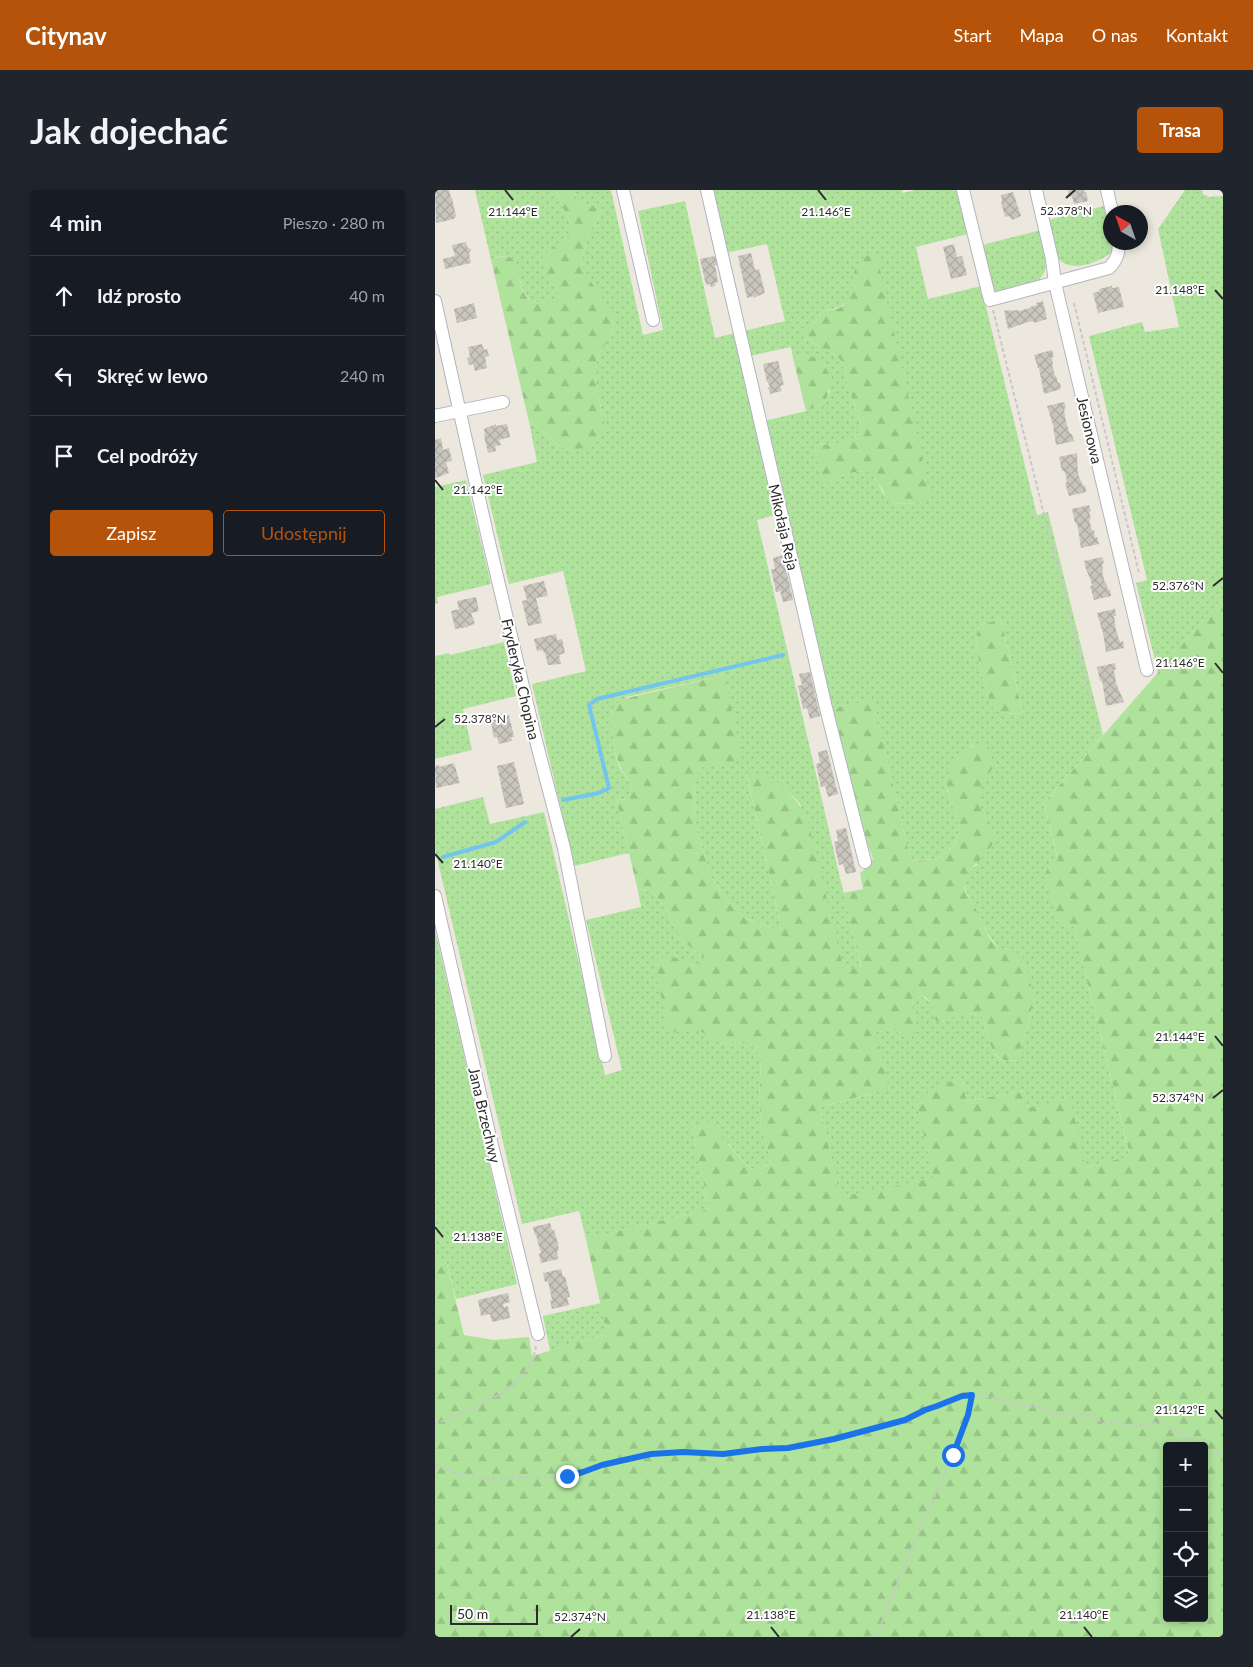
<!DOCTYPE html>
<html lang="pl">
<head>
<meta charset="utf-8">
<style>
	:root { --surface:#171b24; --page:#20242c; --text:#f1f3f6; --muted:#9ea1a6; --line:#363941; --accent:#b45309 }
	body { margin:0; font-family:Lato,sans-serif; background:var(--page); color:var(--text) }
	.controls { position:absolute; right:15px; bottom:15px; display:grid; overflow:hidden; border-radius:5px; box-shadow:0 2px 8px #0003 }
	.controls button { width:45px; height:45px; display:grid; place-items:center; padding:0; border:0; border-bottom:1px solid var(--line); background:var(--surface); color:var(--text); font:25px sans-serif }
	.compass { position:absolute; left:668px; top:15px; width:45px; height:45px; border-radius:50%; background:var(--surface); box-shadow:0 2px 8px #0003; rotate:320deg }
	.scale { position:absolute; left:15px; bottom:12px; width:88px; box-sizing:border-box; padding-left:5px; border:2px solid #2c2c2c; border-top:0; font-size:14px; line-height:18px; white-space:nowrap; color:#2c2c2c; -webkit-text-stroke:4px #fff; paint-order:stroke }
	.stop { position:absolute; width:15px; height:15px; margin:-11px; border:4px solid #1a73e8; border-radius:50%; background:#fff }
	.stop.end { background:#1a73e8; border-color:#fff; box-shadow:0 1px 5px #0008 }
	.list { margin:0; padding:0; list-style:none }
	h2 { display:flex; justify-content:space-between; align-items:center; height:65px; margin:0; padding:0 20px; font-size:21px }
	h2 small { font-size:16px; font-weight:400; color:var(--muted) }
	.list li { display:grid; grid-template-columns:32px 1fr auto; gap:15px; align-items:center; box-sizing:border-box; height:80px; padding:0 20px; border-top:1px solid var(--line) }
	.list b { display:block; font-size:19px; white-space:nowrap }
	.list em { font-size:16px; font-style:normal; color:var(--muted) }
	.actions { display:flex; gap:10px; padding:15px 20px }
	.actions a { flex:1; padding:11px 0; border:1px solid var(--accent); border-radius:5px; text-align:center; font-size:18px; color:var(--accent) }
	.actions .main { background:var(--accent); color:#fff }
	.icon { flex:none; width:28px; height:28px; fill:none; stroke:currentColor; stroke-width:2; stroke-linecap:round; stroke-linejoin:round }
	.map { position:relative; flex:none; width:788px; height:1447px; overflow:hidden; border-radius:5px }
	header { display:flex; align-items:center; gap:30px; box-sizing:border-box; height:70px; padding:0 25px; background:var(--accent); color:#fff }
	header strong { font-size:24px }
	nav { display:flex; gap:28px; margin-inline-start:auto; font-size:18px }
	.intro { display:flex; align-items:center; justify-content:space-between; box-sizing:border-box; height:120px; padding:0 30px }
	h1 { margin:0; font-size:35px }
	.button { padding:12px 22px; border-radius:5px; background:var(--accent); color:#fff; font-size:18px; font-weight:700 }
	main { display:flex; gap:30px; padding:0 30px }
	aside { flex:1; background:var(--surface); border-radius:5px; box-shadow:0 2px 8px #0003 }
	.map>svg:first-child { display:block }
</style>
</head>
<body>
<header>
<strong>Citynav</strong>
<nav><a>Start</a><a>Mapa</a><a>O nas</a><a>Kontakt</a></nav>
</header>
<div class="intro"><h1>Jak dojechać</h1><a class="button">Trasa</a></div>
<main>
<aside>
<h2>4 min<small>Pieszo · 280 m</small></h2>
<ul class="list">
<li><svg class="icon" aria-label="ahead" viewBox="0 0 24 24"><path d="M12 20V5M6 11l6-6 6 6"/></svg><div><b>Idź prosto</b></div><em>40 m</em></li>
<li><svg class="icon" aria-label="left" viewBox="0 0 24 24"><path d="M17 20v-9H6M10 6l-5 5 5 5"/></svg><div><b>Skręć w lewo</b></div><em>240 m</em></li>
<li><svg class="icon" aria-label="arrive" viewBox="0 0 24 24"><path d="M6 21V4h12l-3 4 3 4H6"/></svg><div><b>Cel podróży</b></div></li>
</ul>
<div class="actions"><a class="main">Zapisz</a><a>Udostępnij</a></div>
</aside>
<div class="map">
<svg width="788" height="1447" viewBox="0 0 788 1447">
	<defs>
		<pattern id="grass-dots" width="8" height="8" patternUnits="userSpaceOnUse" patternTransform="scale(1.25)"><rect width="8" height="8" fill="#afe39c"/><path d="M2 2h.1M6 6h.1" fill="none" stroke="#97c387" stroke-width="1.8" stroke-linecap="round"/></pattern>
		<pattern id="forest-firs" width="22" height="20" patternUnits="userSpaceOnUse" patternTransform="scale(1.25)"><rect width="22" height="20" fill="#afe39c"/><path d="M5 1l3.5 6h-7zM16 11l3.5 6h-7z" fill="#97c387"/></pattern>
		<pattern id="building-cross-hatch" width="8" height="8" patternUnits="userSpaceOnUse" patternTransform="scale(1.25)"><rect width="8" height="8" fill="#c9c6bd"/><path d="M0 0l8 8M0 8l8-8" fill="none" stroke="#adaaa3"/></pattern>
	</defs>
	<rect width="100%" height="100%" fill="#ede8de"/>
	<path fill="url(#grass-dots)" fill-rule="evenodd" d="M40,0H120L137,37C134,46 129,50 120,55L109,81C115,89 123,97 123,107L116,112L109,113L96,111L89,103L78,69C69,64 64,66 56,70Z
		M139,0H176L208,145L228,140L203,21L250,11L280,148L300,143L340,325L322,330L426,778L408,781L365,614L358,606L340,591L311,583L347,741L309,728L291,709L276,687L259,631L260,587L264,579L274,572L285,574L289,485L192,507L176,521C177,533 179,563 183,574C191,592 201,586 193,610L181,609L194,663L139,676L97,494L151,481L128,381L74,394L48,285L102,272L94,232L111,243L125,257L169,232L160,190V178L165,162L176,147L179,139L178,127L149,82L146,70L155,41L165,25L166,13L153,17H148L142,10Z
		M276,0H467L468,3L480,0H522L533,44L481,57L493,109L546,96L602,325L613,322L668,545L609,613L623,671L635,737L639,736L695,967L650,978L593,918L588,901L532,911L526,888L482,912L499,988L405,1008L385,917L436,904L441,842L460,840L464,843L480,828L477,817L478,810L483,806C497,808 501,820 508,831C520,824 533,821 547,826C556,846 552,877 583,870V865L591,843L599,809L578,759C573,759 567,760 563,757C556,752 530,702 529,694C528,685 535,679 542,675L543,606L546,594L558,578L537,555L522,567L512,601L522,628L524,640L522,649L518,656L508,665L500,669L476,671L438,510L396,519L329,231L371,221L391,212L395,200L369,165L358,168L356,157L315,166L309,141L350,131L332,54L290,63ZM418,97L481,313L460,314L448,303L440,288L432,281C414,282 405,285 389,294L379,255C400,253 417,258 427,236L413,198L412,186L405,169L387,157L370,149L372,137L384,130L385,122C400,119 418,116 418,97ZM566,429L588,523V524C580,523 563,525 558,517C553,511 540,458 541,449C541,445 544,439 545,435Z
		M750,0H767L768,4L774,7L788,6V408L723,483L701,393L712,390L654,146L707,132L710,142L744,137L723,39Z
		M673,15L675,28L676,52L680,53L678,62C664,72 633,86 621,65C617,56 615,40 613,30Z
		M606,40L611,74L610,81L603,92L558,103L547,55Z
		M31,290L56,394L2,407L3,413L0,414V297Z
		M69,452L81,506L28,519L37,560L0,569V466L14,463L15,465Z
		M48,607L55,634L109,622L170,885L187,880L151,730L206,717L203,701L217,700L231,720L245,749L272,770L265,780L251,771L234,841L263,838C283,855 289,855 315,853L326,867L324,910L326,936L336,970L324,980L314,978L293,953L257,937L274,1019L151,1049L144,1021L87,1034L0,659V619Z
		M0,740L82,1094L21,1109L11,1070H0Z
		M166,1113L172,1144L115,1161L108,1126Z"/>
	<path fill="url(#forest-firs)" fill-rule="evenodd" d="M120,0H139L142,10L148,17H154L167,12L165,25L155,41L146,70L149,82L173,116L178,127L179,138L176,147L165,162L160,178V190L169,232V241L166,247L153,256L140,260H134L125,257L111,243L94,232L56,70C95,53 75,100 97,111C99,112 102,112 104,112C112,114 116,112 122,107C124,96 113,91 109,81C108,78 108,72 107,68C111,64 115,59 120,55C129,48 133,49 137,37Z
		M441,62L496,308L481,313L460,314L453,309L440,288L432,281C413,282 405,285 388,295L379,255C400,253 417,258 427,236L413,198L412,186L405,169L387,157L370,149L366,144L372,137L384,130L385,122C394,120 405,120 411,113C420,105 416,98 418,87C420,75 429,65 441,62Z
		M369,165C395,168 398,190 391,212L371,221L358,168Z
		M788,408V1447H0V1070H11L29,1145L59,1150L94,1147L97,1166L172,1144L151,1049L274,1019L257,937L274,932L314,978L324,980L336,970L326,936L324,910L326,867L315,853C289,855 283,855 263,839L234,842L218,769C240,765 247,768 265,780L272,770L245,749L231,720L217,700L203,701L181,609L193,610C200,587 192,592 184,574C180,567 175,531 176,523C177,519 181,514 184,510L289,485L307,569C295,575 287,575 274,572L264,579L260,587L259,631L276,687L291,709L309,728L347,741L311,582C316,583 322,583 327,584C345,589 364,612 372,627L409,781L426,777L408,703L428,699L425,683L434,676L438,669L433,655L427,647L396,519L438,509L476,671C484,670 492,671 499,669C506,668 510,663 515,659C534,641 517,622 513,602C511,594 513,584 516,576C519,571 521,567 525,564C534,557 541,552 553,554L558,578C541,601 538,606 554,632C557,637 560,644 558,650C555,668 534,674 530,690C528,694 530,700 532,704C534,709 538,713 540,717C546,728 553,751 563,757C568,760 573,759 578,759L590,770L599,809L591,843L583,865V870C552,876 556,846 547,826C527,818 519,831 501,831L495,811L490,807L484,806L478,810C475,824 489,837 471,846L460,840L441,842L454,899L385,917L405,1007L498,988L482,912L499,897L526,888L532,911L589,901L593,918L635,908L651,978L695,966L639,737L627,736L623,733L610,688C611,677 615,675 623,670L609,613ZM732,1256H769V1428H732Z
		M566,429L588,524C580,523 564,525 558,518C553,511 540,458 541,449C541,445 544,439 545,435Z"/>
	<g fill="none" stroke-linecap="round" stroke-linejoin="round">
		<path stroke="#73c5ed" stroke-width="4" d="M128,610L164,603L174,598L154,515L162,509L348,465
			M8,667L61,652L90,632"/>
	</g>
	<path fill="url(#building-cross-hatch)" d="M0,0H14L16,8H17L21,26L19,29L1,33Z
		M633,0H649V2H651L653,11L639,14L637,6L634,7Z
		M578,2L586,26L577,30L574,26L570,27L566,12L567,11L566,5Z
		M31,52L33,58L36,59V61L34,63L36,73L10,79L8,69L20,66L17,55Z
		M519,54L522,67L527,66L532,85L516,89L508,57Z
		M316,63L320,80L324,79L330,103L318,108V106L312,108L303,66Z
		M280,66L282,75H280L283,92L280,93V96L276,97L275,94L271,95L265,69Z
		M677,96V98L684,97L689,117L663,123L658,103L665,101L664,99Z
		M608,111L612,129L599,133L598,131L593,132L573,139L569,121L575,120L576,121L583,120L584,121L595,118V117L602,115L601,113Z
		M39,113L42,128L22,133L19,119Z
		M47,154L49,160L52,159L54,166L50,167L52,178L40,181L38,174L34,175L32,168L35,167L33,157Z
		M617,160L619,167H617L618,175H617L620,186H621L623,193H625L626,199L609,204L604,178H603L599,165Z
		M343,171L349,195L345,196L347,201L335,204L333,197H335L333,192H332L328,174Z
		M629,212L631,218L629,219L631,232L635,244H637L639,251L621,255L618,235L612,216Z
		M61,234V236L72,234L75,247L64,250L66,255L60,256L61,261L53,263L49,246L50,245L49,239Z
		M6,248L8,260L14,258L17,271L11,272L14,283L1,288L0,287V250Z
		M642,263L643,284L648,296L650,295L651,302L634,306L630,293L632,292L631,286L629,281H627L624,267Z
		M654,315L656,321L654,322L656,329H654L657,341L659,340L660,348L662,347L664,354L646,358L643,338L641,332L640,333L637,319Z
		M348,365L358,410L348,412L345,401L341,402L336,379H340L338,368Z
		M667,367L669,373L667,374L668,381H667L670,393L671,392L673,400L675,399L676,406L659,410L655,396H657L656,391L651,379L649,371Z
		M109,391L113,406L101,408L107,433L93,436L87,411L92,410L88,396Z
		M41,407L44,421L36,423L40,434L33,436V437L20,439L16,421L24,419L22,411Z
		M680,419L681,426H679L681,440L685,452L688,451L689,458L671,462L668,443L662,423Z
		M121,444L122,450L127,449L130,463L124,465L126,474L113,475L110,463L109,464L108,460L102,461L99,449Z
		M680,473L681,479L679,480L681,493L689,512L671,516L668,496L667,491H665L662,477Z
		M375,482L385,526L375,529L372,518L368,519L363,496L367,495L364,484Z
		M70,523L71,526L74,525L79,547H76L77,551L64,554L62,547L59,548L56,533L59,532L57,526Z
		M392,560L403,604L393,607L390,596L386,597L381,574L385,573L383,562Z
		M79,572L89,614L71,618L62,576Z
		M19,573L25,593L1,598L0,576L4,575V577Z
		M411,638L421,682L411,684L408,674L404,675L399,652L403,651L401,640Z
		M115,1033L117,1040H119L122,1050L124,1060L122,1061L123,1069L106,1073L104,1064L106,1063L101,1045H100L98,1037Z
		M126,1079L128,1087L130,1086L135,1107H132L134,1115L117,1119L115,1110H117L113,1091L110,1092L108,1083Z
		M73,1103L75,1112L68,1114L69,1117L73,1116L75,1128L57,1132L55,1124L46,1126L43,1110Z"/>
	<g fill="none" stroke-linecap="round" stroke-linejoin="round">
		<defs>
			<path id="minor" d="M188,0L218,130
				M272,0L391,518L430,672
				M528,0L555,110L674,78C682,70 684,63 684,52
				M601,0L617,69L620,93L712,480
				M672,0L677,22
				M0,111L52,344L99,543L129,658L170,866
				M0,226L68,212
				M0,706L54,943L103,1144"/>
		</defs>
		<use href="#minor" stroke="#b2b4bf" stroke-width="14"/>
		<path stroke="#c8c8c8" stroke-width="2" stroke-dasharray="4 2.5" stroke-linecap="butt" d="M639,113L704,383
			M558,120L656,513
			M537,1205L569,1209L585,1216L605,1217L623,1225L638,1223L656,1225L670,1234L685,1232L697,1237L724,1232L768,1256
			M0,1234C36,1219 94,1201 101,1156
			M769,1257L788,1267
			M0,1275L28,1285L45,1288L132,1286L148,1282L167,1275L216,1264L248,1262L287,1264L327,1259L353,1258L421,1244L470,1230L490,1220L502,1216L527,1205H537C528,1249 507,1289 489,1330C472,1368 457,1408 441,1447"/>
		<use href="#minor" stroke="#fff" stroke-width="12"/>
	</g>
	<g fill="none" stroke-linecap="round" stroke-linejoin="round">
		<path stroke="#1a73e8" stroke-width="6" d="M132,1286L148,1282L167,1275L216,1264L248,1262L288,1264L327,1259L353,1258L399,1249L470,1230L490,1220L502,1216L527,1206L537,1205L533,1225L518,1265"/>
	</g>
	<path fill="none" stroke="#2c2c2c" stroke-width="2" d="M70,0L78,10M383,0L391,10M631,8L640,0M780,100L788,109M0,290L8,300M778,396L788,388M780,473L788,483M0,537L10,529M0,664L8,673M780,846L788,856M778,908L788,900M0,1037L8,1047M780,1220L788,1229M336,1437L344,1447M649,1437L657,1447M136,1447L145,1439"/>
	<g text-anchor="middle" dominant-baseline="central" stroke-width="4" stroke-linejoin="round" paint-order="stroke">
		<g font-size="15" fill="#2c2c2c" stroke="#fff">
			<text transform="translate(655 240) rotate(77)">Jesionowa</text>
			<text transform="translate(349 337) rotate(77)">Mikołaja Reja</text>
			<text transform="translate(86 489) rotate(77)">Fryderyka Chopina</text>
			<text transform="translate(50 925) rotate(77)">Jana Brzechwy</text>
		</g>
	</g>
	<g font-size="12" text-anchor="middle" fill="#2c2c2c" stroke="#fff" stroke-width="4" stroke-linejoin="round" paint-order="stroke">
		<text x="631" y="25">52.378°N</text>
		<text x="78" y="26">21.144°E</text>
		<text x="391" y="26">21.146°E</text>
		<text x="745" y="104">21.148°E</text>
		<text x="43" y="304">21.142°E</text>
		<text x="743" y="400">52.376°N</text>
		<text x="745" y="477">21.146°E</text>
		<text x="45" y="533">52.378°N</text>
		<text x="43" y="678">21.140°E</text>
		<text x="745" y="851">21.144°E</text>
		<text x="743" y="912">52.374°N</text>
		<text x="43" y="1051">21.138°E</text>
		<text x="745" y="1224">21.142°E</text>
		<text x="336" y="1429">21.138°E</text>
		<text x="649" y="1429">21.140°E</text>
		<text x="145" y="1431">52.374°N</text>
	</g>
</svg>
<div class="controls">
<button>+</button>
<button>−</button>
<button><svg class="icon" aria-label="locate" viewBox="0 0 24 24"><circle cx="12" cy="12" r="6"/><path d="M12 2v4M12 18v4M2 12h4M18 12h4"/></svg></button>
<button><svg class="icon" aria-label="layers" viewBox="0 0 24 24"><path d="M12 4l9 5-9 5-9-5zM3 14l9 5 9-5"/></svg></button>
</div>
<svg class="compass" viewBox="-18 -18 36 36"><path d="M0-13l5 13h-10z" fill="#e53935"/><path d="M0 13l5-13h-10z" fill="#9ea1a6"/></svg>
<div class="scale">50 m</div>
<div class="stop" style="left:518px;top:1265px"></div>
<div class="stop end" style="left:132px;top:1286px"></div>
</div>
</main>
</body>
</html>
